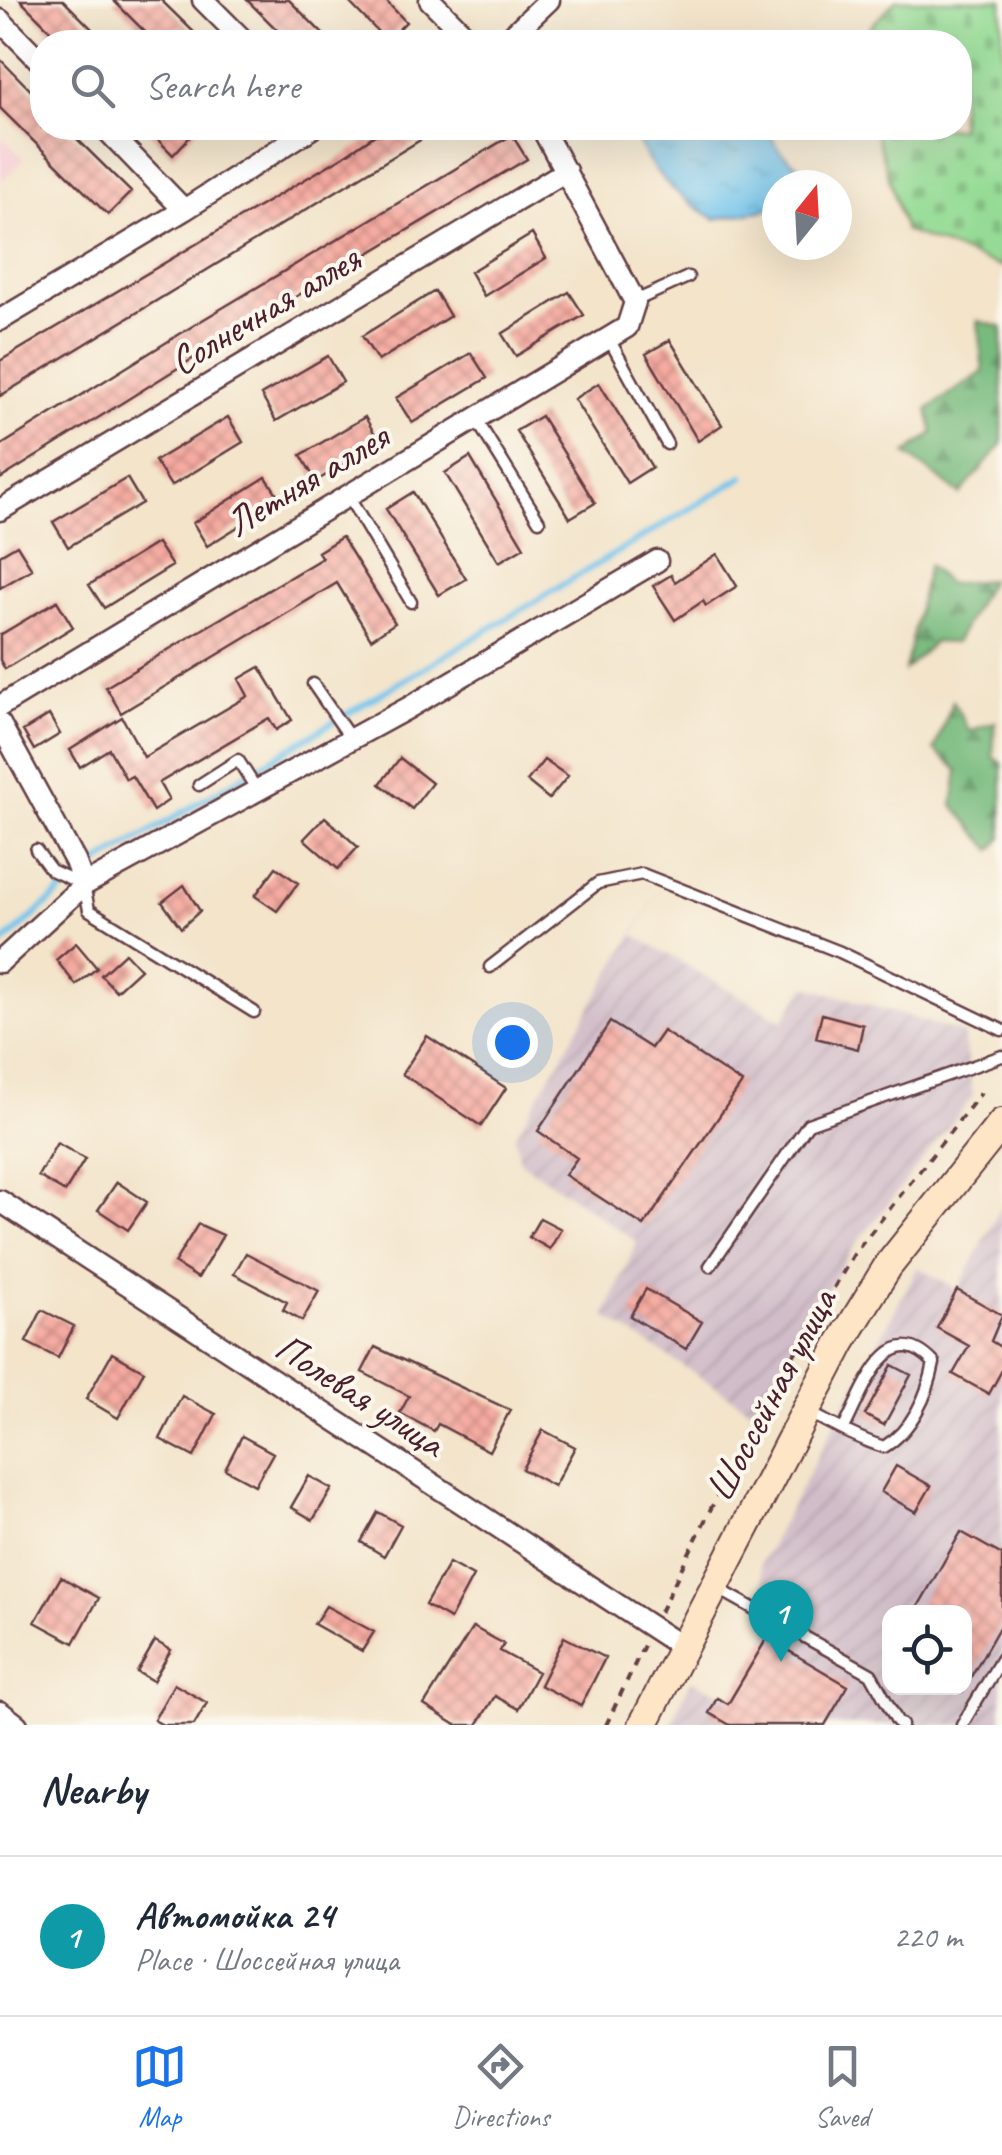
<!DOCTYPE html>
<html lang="en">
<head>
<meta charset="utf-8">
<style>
	:root { --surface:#fff; --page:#f6f6f7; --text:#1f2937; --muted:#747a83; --line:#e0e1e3; --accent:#1a73e8 }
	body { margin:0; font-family:Caveat,sans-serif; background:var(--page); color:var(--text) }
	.controls { position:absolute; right:30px; bottom:30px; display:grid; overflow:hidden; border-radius:20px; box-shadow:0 10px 40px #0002 }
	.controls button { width:90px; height:90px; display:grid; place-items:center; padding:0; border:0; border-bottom:2px solid var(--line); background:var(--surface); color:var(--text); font:50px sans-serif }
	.compass { position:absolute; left:762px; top:170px; width:90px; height:90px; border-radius:50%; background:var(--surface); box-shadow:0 10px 40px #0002; rotate:18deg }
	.you { position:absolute; left:512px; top:1042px; width:35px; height:35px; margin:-25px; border:8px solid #fff; border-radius:50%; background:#1a73e8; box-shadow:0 0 0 15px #1a73e833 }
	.badge { display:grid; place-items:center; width:65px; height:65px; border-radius:50%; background:var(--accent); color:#fff; font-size:32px; font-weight:700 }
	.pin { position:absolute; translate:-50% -82px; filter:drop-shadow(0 2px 5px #0008) }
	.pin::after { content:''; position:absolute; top:52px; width:35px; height:30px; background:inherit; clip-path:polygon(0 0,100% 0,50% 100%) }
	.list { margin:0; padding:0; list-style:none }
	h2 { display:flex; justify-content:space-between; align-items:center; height:130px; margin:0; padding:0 40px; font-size:42px }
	h2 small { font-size:32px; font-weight:400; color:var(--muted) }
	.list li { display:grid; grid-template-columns:65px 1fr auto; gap:30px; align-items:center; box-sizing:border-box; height:160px; padding:0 40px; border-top:2px solid var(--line) }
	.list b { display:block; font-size:38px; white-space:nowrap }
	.list p { margin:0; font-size:32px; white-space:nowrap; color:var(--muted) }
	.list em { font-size:32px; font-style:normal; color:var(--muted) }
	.icon { flex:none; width:55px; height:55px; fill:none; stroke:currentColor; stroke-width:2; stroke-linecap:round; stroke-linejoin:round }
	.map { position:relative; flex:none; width:1002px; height:1725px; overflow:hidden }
	.search { position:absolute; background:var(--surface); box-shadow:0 10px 40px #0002; left:30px; right:30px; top:30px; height:110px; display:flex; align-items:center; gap:25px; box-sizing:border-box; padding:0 35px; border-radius:40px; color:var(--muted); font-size:38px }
	.sheet { height:290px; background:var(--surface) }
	nav { display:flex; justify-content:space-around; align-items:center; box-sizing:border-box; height:140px; border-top:2px solid var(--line); background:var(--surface); font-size:28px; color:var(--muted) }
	nav a { display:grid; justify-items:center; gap:5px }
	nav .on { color:var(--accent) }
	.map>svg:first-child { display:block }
</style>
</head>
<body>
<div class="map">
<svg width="1002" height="1725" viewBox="0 0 1002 1725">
	<defs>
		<pattern id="industrial-furrows" width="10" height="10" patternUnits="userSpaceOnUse" patternTransform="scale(2.5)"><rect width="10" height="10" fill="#d1bdc9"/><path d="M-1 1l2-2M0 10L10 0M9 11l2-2" fill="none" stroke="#b5a2ad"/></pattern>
		<pattern id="forest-firs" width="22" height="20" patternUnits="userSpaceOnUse" patternTransform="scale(2.5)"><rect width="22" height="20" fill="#78bb7e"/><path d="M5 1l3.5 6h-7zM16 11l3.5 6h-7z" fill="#649767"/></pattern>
		<pattern id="cemetery-stones" width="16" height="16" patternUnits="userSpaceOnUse" patternTransform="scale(2.5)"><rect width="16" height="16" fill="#95db95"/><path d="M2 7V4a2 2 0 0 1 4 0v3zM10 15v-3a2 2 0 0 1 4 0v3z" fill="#82bc81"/></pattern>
		<pattern id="water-ripples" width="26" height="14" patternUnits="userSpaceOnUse" patternTransform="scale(2.5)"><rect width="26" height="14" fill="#70c3ec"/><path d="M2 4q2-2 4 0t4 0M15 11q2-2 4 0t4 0" fill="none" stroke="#62a7cb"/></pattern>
		<pattern id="building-cross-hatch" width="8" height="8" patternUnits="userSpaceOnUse" patternTransform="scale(2.5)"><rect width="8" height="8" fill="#f6aba1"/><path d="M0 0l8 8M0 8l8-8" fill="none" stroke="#c98b83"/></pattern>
	</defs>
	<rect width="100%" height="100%" fill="#fbf7ec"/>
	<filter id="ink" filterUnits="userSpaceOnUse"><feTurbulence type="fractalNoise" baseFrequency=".01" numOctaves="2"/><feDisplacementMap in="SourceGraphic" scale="20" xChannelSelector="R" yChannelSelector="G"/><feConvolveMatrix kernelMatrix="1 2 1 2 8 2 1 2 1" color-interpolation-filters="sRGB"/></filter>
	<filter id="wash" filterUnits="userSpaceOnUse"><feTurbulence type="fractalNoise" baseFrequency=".0048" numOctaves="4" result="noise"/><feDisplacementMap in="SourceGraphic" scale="40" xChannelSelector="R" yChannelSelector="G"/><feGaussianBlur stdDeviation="2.25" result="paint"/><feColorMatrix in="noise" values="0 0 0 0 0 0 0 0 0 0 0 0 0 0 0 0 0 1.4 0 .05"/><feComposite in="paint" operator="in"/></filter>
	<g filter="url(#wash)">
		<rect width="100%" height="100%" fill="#f3e4ca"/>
		<path fill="#f6cfd6" d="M0,135L25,159L0,182Z"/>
		<path fill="url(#industrial-furrows)" fill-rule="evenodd" d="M664,882L634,935L783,1021L806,986L963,1033L973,1096L852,1249L753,1411L605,1316L637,1242L520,1161L515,1136Z
			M1002,1205V1725H670L691,1680L732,1697L787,1602L765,1588L760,1565L918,1267L958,1290ZM890,1612H964V1688H890Z"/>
		<path fill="url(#forest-firs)" stroke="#616d54" stroke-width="2.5" d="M978,321L1002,327V444L960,494L906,454L933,433L928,409L983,372Z
			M928,565L947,584L990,580L955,643L934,642L905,670Z
			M953,701L969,731L995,722L993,757L1002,763V838L992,850L953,805L958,770L934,750Z"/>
		<path fill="url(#cemetery-stones)" stroke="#707d60" stroke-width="2.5" d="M896,0H1002V267L905,231L874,128H960V42H856Z"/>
		<path fill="url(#water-ripples)" stroke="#5d718c" stroke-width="2.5" d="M634,128H765L782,153L798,166L794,185H777V204L765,210L715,219C680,199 644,168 634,128Z"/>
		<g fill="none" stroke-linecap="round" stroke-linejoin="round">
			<path stroke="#70c3ec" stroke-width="6" d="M83,872L743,477
				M0,946L74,880"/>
		</g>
		<g id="blocks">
			<path fill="url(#building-cross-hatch)" d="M20,0H63L105,42H62Z
				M113,0H161L204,42H155Z
				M247,0H289L331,42H289Z
				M347,0H385L406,22L387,41Z
				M0,59L42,102V128H66L131,192L108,215L0,108Z
				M146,128H198L173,155Z
				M385,128H440L0,396V361L344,156Z
				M512,135L527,159L218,343L0,479V446L204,319Z
				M532,234L546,258L484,296L470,272Z
				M435,291L450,316L378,361L362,336Z
				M569,292L584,315L516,356L502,334Z
				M670,340L722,425L698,441L646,354Z
				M471,353L487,378L412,423L396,398Z
				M328,356L343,382L276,421L261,395Z
				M599,383L652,467L627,483L574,399Z
				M541,416L595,503L570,518L516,431Z
				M228,417L243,442L171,486L155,461Z
				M365,417L380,443L316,481L301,455Z
				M470,457L524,547L499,562L445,473Z
				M266,477L281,500L207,546L193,523Z
				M127,478L142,503L68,547L53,522Z
				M413,492L466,579L439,595L386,509Z
				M342,537L395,623L371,639L337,583L121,713L106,687L322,558L318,552Z
				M157,543L172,566L104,608L89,585Z
				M17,545L32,569L0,588V555Z
				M717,554L737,586L706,606L703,601L675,620L653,586L671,575L675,582Z
				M57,601L73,627L5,669L0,660V635Z
				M260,667L292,720L276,730L269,718L159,783L169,800L153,811L132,776L126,779L109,749L80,767L70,750L122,717L144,757L248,696L239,679Z
				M49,715L60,734L34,750L23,731Z
				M400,758L432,783L412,809L380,784Z
				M544,760L568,776L549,799L527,781Z
				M325,817L358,847L338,869L304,839Z
				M276,867L298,883L277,911L255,896Z
				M184,885L200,911L181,928L162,902Z
				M76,943L97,968L76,985L56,960Z
				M125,953L140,969L116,991L101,975Z
				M822,1014L863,1025L858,1049L816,1038Z
				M610,1022L651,1048L663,1031L742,1083L644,1226L565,1175L577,1158L538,1131Z
				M427,1036L506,1088L481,1126L402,1074Z
				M57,1143L85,1159L65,1192L38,1176Z
				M117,1182L147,1202L128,1230L98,1210Z
				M540,1218L561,1229L550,1249L529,1237Z
				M198,1224L223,1235L198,1278L174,1263Z
				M246,1253L319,1291L302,1321L283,1310L287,1302L234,1274Z
				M646,1289L702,1322L686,1349L630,1316Z
				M957,1290L1002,1315L991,1341L1002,1348V1370L989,1394L953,1374L969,1346L937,1328Z
				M42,1310L74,1326L58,1358L26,1342Z
				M375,1347L510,1410L489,1451L438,1424L434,1431L400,1413L409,1396L362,1372Z
				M112,1353L144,1371L118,1418L86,1399Z
				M892,1365L911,1375L884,1425L865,1415Z
				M182,1396L216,1414L194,1457L160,1439Z
				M543,1430L575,1447L554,1486L522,1469Z
				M242,1436L273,1453L255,1485L225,1469Z
				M896,1466L931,1486L916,1512L881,1492Z
				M309,1476L332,1489L313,1520L291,1507Z
				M378,1512L401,1525L384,1556L361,1542Z
				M961,1532L1002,1555V1622L964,1689V1612H915Z
				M449,1563L473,1576L450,1619L425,1605Z
				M61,1577L99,1598L74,1643L35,1622Z
				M326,1606L374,1632L362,1651L314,1624Z
				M473,1627L504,1644L500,1651L538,1672L518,1709L495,1696L477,1725H456L424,1705Z
				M564,1637L605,1658L581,1706L540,1685Z
				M767,1638L848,1686L825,1725H730L709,1713L717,1698L728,1704Z
				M155,1641L171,1650L153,1681L137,1672Z
				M174,1684L207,1703L194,1725H163L154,1720Z"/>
		</g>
	</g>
	<g filter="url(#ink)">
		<use href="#blocks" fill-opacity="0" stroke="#633d43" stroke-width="2.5"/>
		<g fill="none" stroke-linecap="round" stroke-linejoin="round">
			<defs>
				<path id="service" d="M635,301L688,277
					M609,339L667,444
					M476,419L539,521
					M348,496L411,602
					M313,684L351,739
					M199,785L238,760L257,790
					M36,850L51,870L84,885L89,910L254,1012
					M490,967L598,883L642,874L840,952L1002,1030
					M710,1266L808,1124L1002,1056
					M806,1411C832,1424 857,1439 884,1447C912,1430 928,1395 934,1363C887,1313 863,1393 843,1430
					M715,1587L871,1674L897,1721L902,1725
					M962,1725L1002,1658"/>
				<path id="minor" d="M203,0L245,42
					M430,0L472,42
					M0,20L42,63
					M505,42L549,0
					M105,128L184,210
					M0,320L184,210L312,128
					M0,510L566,171
					M0,706L627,327L635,302L542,128
					M0,724L75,861L84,885
					M0,962L84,885L408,708L657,561
					M0,1201L682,1647
					M0,1712L17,1725"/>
				<path id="secondary" d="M643,1725L841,1343L888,1266L1002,1123"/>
			</defs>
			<use href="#service" stroke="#633d43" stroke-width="15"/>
			<use href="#minor" stroke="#633d43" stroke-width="25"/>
			<use href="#secondary" stroke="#633d43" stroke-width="32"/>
			<path stroke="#633d43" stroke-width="4" stroke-dasharray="8 8" stroke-linecap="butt" d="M660,1612L751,1427L854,1254L981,1093
				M606,1725L645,1643"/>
			<use href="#service" stroke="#fff" stroke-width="10"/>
			<use href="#minor" stroke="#fff" stroke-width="20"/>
			<use href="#secondary" stroke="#fde5c5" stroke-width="28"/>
		</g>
	</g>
	<g text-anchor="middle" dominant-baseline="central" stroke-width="8" stroke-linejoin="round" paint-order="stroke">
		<g font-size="40" fill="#4a1f2b" stroke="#fbf7ec">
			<text transform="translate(265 310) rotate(-31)">Солнечная аллея</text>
			<text transform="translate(307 480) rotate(-31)">Летняя аллея</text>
			<text transform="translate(360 1395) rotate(33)">Полевая улица</text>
			<text transform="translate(771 1395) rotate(-62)">Шоссейная улица</text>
		</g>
	</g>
</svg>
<div class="controls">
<button><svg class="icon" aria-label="locate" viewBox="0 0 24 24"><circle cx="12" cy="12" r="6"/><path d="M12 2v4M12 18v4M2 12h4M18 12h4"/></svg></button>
</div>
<svg class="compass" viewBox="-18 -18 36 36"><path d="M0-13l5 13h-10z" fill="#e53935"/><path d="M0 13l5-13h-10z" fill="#747a83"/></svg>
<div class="you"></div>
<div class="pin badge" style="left:781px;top:1662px;background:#0f9aa8">1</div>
<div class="search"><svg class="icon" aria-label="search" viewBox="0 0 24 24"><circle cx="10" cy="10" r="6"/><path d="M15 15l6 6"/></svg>Search here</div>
</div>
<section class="sheet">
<h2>Nearby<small></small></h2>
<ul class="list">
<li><span class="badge" style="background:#0f9aa8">1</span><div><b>Автомойка 24</b><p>Place · Шоссейная улица</p></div><em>220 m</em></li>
</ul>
</section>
<nav>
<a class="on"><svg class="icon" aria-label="map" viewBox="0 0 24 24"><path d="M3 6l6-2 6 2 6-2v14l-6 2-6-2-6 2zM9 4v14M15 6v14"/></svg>Map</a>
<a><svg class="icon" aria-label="directions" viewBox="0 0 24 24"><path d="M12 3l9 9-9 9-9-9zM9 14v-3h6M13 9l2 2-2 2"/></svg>Directions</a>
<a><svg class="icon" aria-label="saved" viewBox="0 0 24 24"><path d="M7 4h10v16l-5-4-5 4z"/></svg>Saved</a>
</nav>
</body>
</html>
